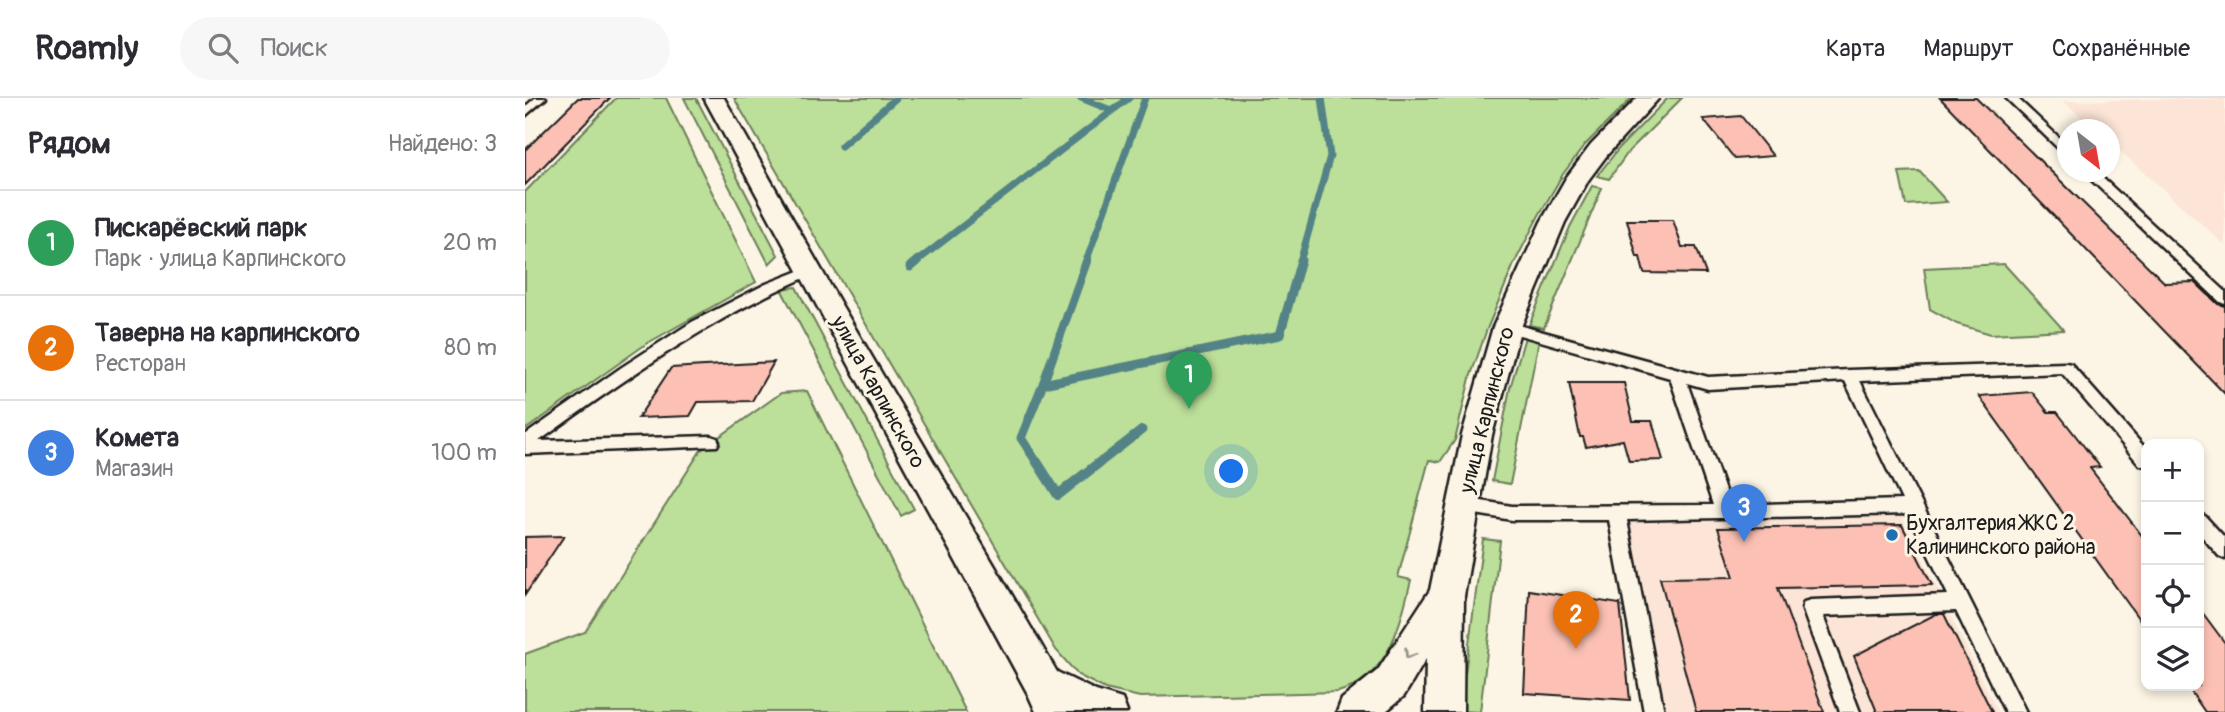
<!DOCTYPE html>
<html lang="ru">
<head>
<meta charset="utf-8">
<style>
	:root { --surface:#fff; --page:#f7f7f7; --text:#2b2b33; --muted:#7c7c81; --line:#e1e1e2; --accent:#111827 }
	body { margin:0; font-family:Pangolin,sans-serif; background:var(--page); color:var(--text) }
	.controls { position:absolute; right:21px; bottom:21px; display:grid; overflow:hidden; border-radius:14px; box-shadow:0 4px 10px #0003 }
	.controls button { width:63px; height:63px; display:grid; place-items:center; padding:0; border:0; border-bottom:2px solid var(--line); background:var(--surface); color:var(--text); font:35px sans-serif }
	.compass { position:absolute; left:1532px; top:21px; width:63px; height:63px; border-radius:50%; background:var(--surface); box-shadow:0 4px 10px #0003; rotate:149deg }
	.you { position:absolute; left:707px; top:374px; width:24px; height:24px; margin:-18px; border:5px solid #fff; border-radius:50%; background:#1a73e8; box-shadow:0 0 0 10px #1a73e833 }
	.badge { display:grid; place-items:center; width:46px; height:46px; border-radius:50%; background:var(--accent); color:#fff; font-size:23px; font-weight:700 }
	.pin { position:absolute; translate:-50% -58px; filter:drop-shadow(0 2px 4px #0008) }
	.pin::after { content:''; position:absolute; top:37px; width:24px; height:21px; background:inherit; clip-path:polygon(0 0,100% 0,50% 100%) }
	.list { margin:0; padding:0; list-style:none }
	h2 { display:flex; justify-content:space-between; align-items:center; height:91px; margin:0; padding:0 28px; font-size:30px }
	h2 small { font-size:23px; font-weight:400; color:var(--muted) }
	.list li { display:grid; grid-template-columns:46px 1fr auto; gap:21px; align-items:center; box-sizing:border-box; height:105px; padding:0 28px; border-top:2px solid var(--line) }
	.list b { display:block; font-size:26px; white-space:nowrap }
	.list p { margin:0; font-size:23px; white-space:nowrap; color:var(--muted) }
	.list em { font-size:23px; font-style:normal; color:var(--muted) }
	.icon { flex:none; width:38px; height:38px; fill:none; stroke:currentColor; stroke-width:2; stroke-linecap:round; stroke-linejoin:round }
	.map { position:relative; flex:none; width:1700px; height:614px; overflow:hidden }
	header { display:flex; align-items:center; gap:42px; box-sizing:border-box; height:98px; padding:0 35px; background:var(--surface); border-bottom:2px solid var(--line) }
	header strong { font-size:33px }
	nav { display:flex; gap:38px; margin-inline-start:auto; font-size:24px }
	.search { width:490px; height:63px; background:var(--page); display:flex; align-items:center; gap:18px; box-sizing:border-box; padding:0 24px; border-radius:38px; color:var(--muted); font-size:26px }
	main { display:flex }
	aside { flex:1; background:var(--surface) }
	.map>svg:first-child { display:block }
</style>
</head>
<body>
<header>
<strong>Roamly</strong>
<div class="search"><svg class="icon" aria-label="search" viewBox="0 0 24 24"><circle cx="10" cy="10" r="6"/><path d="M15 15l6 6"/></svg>Поиск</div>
<nav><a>Карта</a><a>Маршрут</a><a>Сохранённые</a></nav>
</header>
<main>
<aside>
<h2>Рядом<small>Найдено: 3</small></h2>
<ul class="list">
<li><span class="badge" style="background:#2e9e5b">1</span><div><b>Пискарёвский парк</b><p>Парк · улица Карпинского</p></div><em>20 m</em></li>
<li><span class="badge" style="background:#e8710a">2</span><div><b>Таверна на карпинского</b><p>Ресторан</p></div><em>80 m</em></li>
<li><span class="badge" style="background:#3f7fe0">3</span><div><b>Комета</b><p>Магазин</p></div><em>100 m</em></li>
</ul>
</aside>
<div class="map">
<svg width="1700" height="614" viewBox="0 0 1700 614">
	<rect width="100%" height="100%" fill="#fcf5e5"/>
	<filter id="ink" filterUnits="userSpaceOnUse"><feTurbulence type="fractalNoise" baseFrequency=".0143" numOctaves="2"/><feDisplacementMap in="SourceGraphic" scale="14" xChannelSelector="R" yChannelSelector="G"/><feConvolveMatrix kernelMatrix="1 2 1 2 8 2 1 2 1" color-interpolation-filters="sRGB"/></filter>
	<g filter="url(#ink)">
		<path fill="#fce5d6" d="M1700,0V147L1585,44L1584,32L1570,31L1538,3Z
			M1376,416L1473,614H1142L1103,421Z"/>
		<path fill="#bcdf99" stroke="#6c7e5a" stroke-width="2" d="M91,0H141L231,184L121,246L0,332V94Z
			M159,0H171L253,157L244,166Z
			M209,0H1107L1060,47L1038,76L1013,119L989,166L962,231L945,280L930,342L915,364L904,362L873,479L886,482C875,527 864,580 813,594L615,599L580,591L553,577L531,552Z
			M1143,0H1157L1104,53L1084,81L1072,78L1095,49Z
			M1394,73L1422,104L1381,107L1374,74Z
			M1067,88L1077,90L1019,230L1004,227L1045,129Z
			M1479,166L1537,230L1538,232L1466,236L1432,226L1405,211L1399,170Z
			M271,189L389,411L376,418L256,191Z
			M1000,239L1014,242L985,386L967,383L985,290Z
			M282,293L441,614H0V556L60,534L176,352L256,295Z
			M958,441L975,443L955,614L935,613Z"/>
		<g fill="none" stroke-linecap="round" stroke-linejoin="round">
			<path stroke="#528386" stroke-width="7" d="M556,0L588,13
				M316,48L371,0
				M391,164L604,0
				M561,164L620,0
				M775,164L805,58L797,0"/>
			<path stroke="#528386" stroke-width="9" d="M562,162L518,286L755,237L776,162
				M385,169L393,162
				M513,366L496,340L518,286
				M573,366L617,332"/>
			<path stroke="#528386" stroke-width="10" d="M512,364L533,397L575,364"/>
		</g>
		<path fill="#fcc1b4" stroke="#1c1c1c" stroke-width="2" d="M53,0H85L0,87V52Z
			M1415,0H1451L1640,185L1670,184L1693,206L1700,208V296Z
			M1216,18L1248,58L1210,61L1178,21Z
			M1102,122H1148L1157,149H1171L1181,176L1119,175L1115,159H1112Z
			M249,264L227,303L173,304L165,318L113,320L146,270Z
			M1044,285H1099L1108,323H1127L1138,362L1104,363L1098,342L1061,349L1058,339H1055Z
			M1507,294L1523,314H1532L1575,369L1565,370L1621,443V531L1454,298Z
			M1377,427L1407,487L1253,490L1299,614H1171L1135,480L1209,479L1193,430Z
			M39,438L0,497V439Z
			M1004,492L1095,506L1105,602L999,595Z
			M1674,510L1700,545V614H1680L1662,588H1674Z
			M1411,516H1419L1467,614H1352L1329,558Z"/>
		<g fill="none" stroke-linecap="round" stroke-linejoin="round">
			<defs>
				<path id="lane" d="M10,0H21L0,18V9Z
					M1481,0H1492L1542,47V56L1538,55Z
					M1558,74H1571L1700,193V206L1695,204Z
					M284,169L289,170L291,173L289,176C188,218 102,280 14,343L186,338L192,340L194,344L192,348L0,356V337L97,269L167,224L241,186Z
					M982,224L1183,279L1324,272L1541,265L1546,266L1621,351V368L1615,367L1537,275L1335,283L1501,614H1480L1431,513L1298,518L1335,614H1315L1277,510L1279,504L1286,502L1423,497L1384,416L1102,422L1139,614H1119L1084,422H987L938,414L932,412L929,407L932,402L938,400L987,408L1188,407L1145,280L977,232L975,229ZM1320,283L1377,402L1205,407L1162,285L1183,291Z
					M1674,416L1680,418L1700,440V461L1694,458L1674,435Z"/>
				<path id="street" d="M179,0H199L317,208L532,574L571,593L597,601L602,614H511L503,596Z
					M1112,0H1134L1082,57L1064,81L1040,124L996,229L967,337L939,498L938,614H900L901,561L879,598L860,614H812L817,601L853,572L905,492L937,337L968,229L1016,124L1041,80L1066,47Z"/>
			</defs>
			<use href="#lane" stroke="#1c1c1c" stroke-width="5"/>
			<use href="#street" stroke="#1c1c1c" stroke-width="5"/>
			<use href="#lane" fill="#fcf5e5" fill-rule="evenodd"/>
			<use href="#street" fill="#fcf5e5" fill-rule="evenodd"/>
		</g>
		<defs><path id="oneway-chevron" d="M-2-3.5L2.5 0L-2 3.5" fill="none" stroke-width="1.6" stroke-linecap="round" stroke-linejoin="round" transform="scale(1.75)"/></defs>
		<use stroke="#97938b" href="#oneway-chevron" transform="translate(884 556) rotate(122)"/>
	</g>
	<circle fill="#1f6fb2" stroke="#fcf5e5" stroke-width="2.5" cx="1367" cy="437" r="7"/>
	<g text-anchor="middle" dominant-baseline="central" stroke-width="6" stroke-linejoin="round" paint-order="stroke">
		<g font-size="21" fill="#1c1c1c" stroke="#fcf5e5">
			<text transform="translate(353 294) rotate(61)">улица Карпинского</text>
			<text transform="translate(962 312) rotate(-76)">улица Карпинского</text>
		</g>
		<g font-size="21" fill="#1c1c1c" stroke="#fcf5e5" text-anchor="start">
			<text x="1381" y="425">Бухгалтерия ЖКС 2<tspan x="1381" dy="24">Калининского района</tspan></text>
		</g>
	</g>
</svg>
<div class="controls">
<button>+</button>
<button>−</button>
<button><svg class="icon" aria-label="locate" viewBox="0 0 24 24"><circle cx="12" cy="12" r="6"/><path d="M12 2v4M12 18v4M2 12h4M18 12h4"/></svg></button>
<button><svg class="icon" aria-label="layers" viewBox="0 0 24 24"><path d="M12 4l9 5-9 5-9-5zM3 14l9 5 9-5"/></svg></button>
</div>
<svg class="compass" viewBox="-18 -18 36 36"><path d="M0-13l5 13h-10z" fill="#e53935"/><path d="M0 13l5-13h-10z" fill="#7c7c81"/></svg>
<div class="you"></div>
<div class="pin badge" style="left:664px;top:311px;background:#2e9e5b">1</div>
<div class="pin badge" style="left:1051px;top:551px;background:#e8710a">2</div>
<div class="pin badge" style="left:1219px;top:444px;background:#3f7fe0">3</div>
</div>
</main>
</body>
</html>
